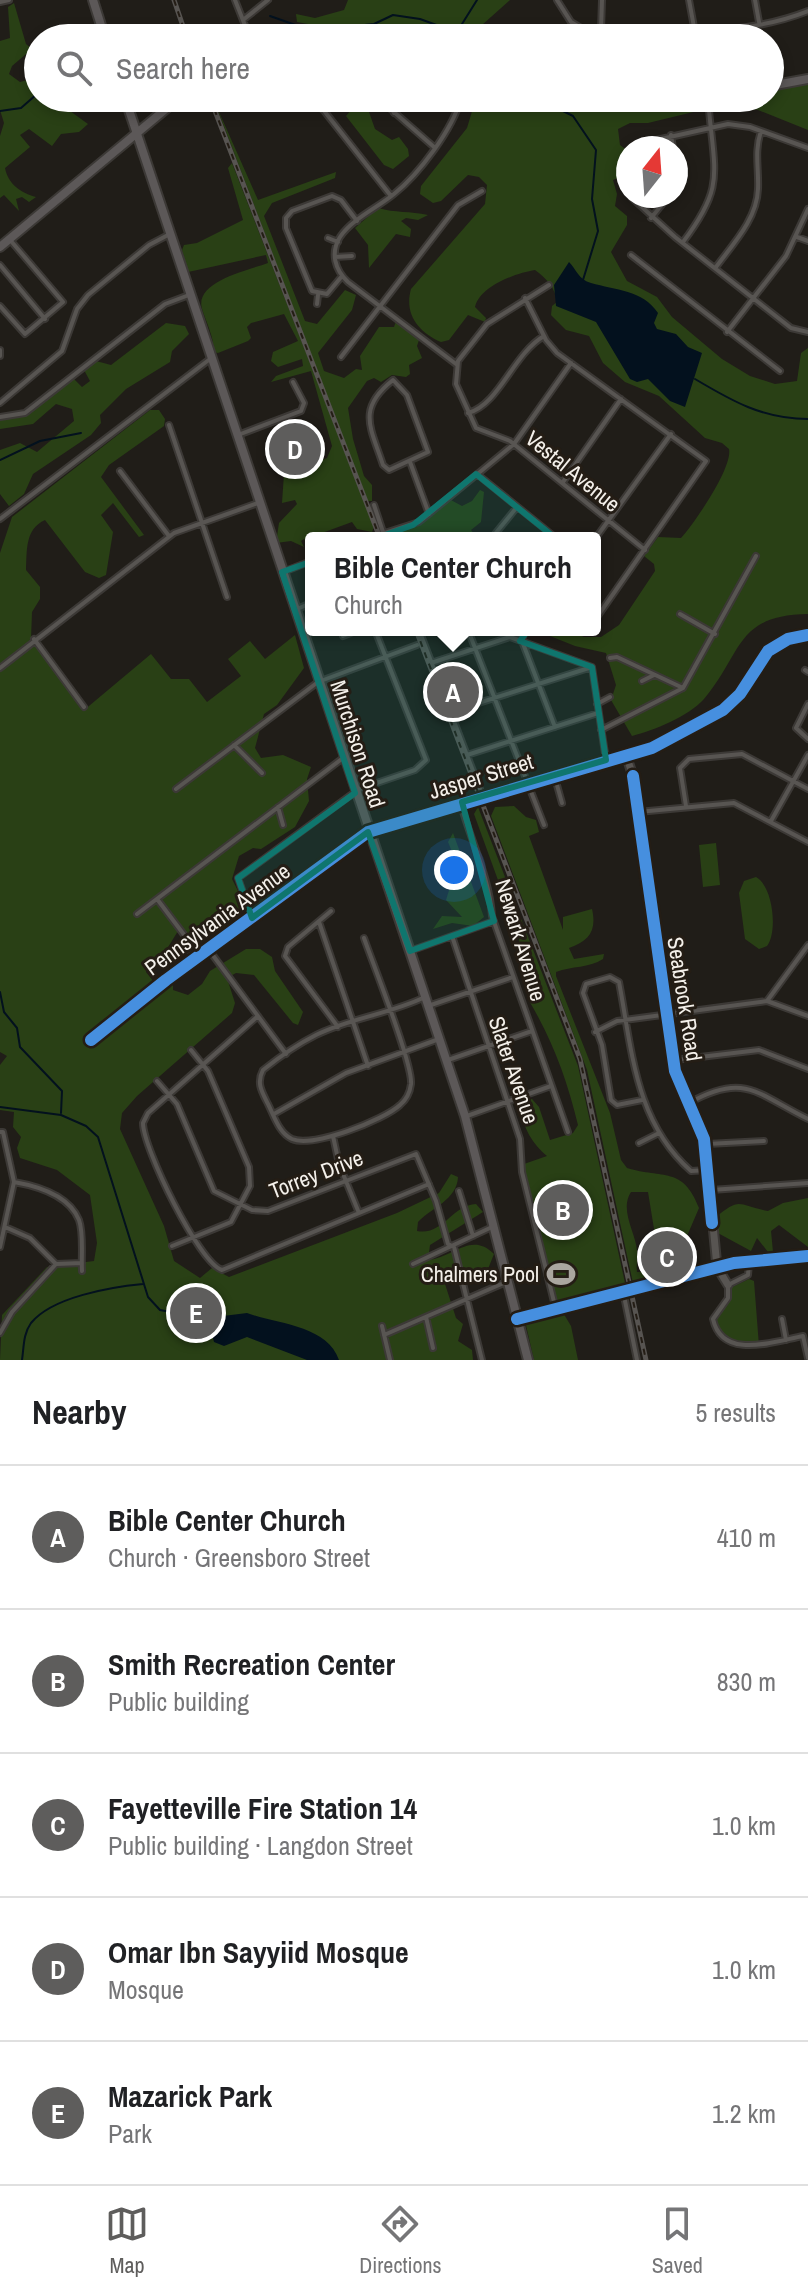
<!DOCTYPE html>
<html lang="en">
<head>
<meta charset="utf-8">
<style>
	:root { --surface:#fff; --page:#f6f6f6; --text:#202124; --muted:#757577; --line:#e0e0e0; --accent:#5e5d5c }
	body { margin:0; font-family:"Archivo Narrow",sans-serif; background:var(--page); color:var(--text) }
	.compass { position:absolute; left:616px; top:136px; width:72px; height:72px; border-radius:50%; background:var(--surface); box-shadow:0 4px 12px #0003; rotate:17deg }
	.you { position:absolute; left:454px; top:870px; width:28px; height:28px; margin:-20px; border:6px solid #fff; border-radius:50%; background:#1a73e8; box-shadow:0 0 0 12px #1a73e833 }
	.badge { display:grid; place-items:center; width:52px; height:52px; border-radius:50%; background:var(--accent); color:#fff; font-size:26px; font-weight:700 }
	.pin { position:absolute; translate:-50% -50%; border:4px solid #fff; box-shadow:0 2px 8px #0006 }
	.popup { position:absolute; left:305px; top:532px; width:296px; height:104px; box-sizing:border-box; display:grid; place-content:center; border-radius:8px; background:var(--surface); filter:drop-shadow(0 2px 6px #0005); font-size:26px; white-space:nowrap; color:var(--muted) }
	.popup b { font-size:30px; color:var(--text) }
	.popup::after { content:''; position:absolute; left:50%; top:100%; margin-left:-16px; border:16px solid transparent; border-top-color:var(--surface) }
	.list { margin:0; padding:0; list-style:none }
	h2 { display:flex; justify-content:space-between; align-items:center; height:104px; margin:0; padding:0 32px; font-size:34px }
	h2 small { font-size:26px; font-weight:400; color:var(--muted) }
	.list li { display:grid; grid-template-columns:52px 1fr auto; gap:24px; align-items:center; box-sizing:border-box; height:144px; padding:0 32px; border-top:2px solid var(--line) }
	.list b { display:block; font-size:30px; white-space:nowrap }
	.list p { margin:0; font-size:26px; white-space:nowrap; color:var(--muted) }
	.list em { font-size:26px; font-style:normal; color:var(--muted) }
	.icon { flex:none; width:44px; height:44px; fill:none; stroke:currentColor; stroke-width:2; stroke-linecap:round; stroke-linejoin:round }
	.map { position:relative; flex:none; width:808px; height:1360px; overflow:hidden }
	.search { position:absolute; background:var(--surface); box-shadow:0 4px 12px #0003; left:24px; right:24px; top:24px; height:88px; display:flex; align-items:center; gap:20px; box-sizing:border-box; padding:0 28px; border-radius:44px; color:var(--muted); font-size:30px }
	.sheet { height:824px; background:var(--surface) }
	nav { display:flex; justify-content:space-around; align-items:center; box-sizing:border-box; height:112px; border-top:2px solid var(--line); background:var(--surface); font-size:22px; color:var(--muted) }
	nav a { display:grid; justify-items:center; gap:4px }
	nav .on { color:var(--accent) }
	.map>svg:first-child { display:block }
</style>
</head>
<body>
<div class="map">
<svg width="808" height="1360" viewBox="0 0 808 1360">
	<rect width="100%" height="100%" fill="#201d18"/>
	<path fill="#294015" d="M348,0H510L482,25L484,32L494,38H383L297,22L296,14L315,18L344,10Z
		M14,3L26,44L32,49L12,66L9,74L20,82L38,77V98H52L88,124L79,132L61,134L52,146L29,129L20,135L30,147L5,168C8,184 21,193 36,197L29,202L22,197L16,199L19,211L4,195L0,198V136L4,123L0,110V41L10,38L8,7Z
		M808,84V130L758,110L720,102L723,98H770V90Z
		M476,98H575L648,106L713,102L714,107L648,123H630L618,129L620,145L628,151V174L613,180L617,194L615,206L627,216V225L611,252L627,281L657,297L672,317L722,359L750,376L775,384L797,381L801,353L808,348V614C735,615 743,653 704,699C688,717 654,730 632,736L611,700L616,685L606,653L575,646L535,630H569L584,637H601L619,625L655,571L654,564L644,556L658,537L681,538C694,524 733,467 729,449L722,443L705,438L659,396L625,382L603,363L589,336L566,330L551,315L552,306L557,302C555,287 547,279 535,270C516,273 480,286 475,307L486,318L485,322L468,315L449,340L441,342C418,332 404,314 411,289L485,204L487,185L479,177L468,175L441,201L433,203L420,194L421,186L467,128Z
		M215,103L258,200L336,172L335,178L272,203L264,216L305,321L317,324L345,290L356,295L352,310L318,353L324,371L344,378L356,369L362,370L360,356L379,327H394L396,321L419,340L417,346L422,358L409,365L410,374L406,377L392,375L381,382L374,378L367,381L348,408L353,439L364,476L372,485V501H367Z
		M352,109L369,112L375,129L392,140L399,137L408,149L409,156L393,169L384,165L346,116Z
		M232,163L374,527L372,532L357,529L352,522L311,537V546L304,539L301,541L304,547L291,541L276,543L279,523L297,504L295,500L282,503L284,474L327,458L332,446L311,371L271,382L276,376L303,366L302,359L278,367L271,361L273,352L298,341L284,314L251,323L247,327L251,338L248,341L218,353L214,352C214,337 206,322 202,309C194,281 250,270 268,263L266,255L188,272L182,250L184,245L197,243L243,220L228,168Z
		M378,208C395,213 410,211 428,215L418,220L406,218L401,221L411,229L410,237L396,234L369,268L368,245L355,228Z
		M166,323L185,326L189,334L172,351L170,362L126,389L100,415L101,423L91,435L33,474L24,494L9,506L0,494V450L20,443L37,452L74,421L72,409L56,404L33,424L0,429V418L27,414L73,378L82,387L90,381L84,370L96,361L111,365Z
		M150,410H159L165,419L164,426L109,465L101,477L144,535L139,537L113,503L101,515L113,532L106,575L99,578L85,572L45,520C25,529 27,550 26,570L40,587V599L32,612L31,639L83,711L151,654L171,679H189L207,702L241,676L228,659L250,641L265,659L295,635L304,668L277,705L264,714L255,748L261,758L283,755L311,767L307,779L309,801L295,827L261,849L253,848L239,856L232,879L243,901C230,932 209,940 178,931L165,952L147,963L146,972L154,982L173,979V990L188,995L202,984L210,971L246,949H260L272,957L275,971L303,1012L298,1025L293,1023L254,975L236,973L227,978L235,1003L232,1013L137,1096L122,1113L120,1129L164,1226L174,1261L200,1278L212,1268L229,1277L397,1213L439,1193L451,1174L458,1177C457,1200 431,1208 418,1222L417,1231C443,1236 452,1205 476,1204L483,1212L430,1245L428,1260C453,1258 471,1231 494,1254L486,1274L469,1278L452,1275L445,1284L456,1318L463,1324L458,1341L472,1350L473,1360H0L2,1315L47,1267L94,1261L97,1243L90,1195L57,1170L20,1158L17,1148L21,1137L13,1127L14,1112L0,1110V1065L7,1056L0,1052V553L12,517Z
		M480,490L484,492L481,522L471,530L477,538H389L391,534L415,526L449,499L462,506L472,501Z
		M514,806L526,817L536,820L539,832L529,836L563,930V917L592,909C597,931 589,941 569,948L574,959L604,954L603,959C589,968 572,966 556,972V976L610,1113L621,1160L627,1168C663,1179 683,1166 699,1208L687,1236L665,1242L655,1235L648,1192H631C619,1210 636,1233 637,1251C638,1259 636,1264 637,1272H647L646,1279L633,1283L587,1070L491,816L495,807Z
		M478,807L578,1066L625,1283L554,1302L531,1197L524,1180V1164L547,1156C531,1143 518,1121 523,1100L532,1099L539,1107L550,1140L573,1133L578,1125C567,1079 552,1039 528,999L535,978L520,953L519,938L474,814Z
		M453,833L484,917L473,926L452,923L433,929L442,916L462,917L446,900L450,887L464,881L448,842Z
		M716,843L720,885L703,887L699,845Z
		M756,877C773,886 778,932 767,946L759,949L745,939L739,893L744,881Z
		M808,1198V1247L779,1225L771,1231L773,1252H768L757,1238L751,1251L716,1232L715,1218C741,1196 737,1205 768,1211L783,1203Z
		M749,1279L754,1281L759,1346C736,1349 724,1346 713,1323L728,1298V1289Z
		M562,1311L571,1326L578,1360H534L525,1321Z"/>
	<path fill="#03111e" d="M569,262C576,269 579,280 591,283C615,290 643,290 658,313L654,323L657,329L676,334L688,347L702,353L685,407L670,401L648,379L637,382L630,379L596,322L556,306L554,285Z
		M247,1313C276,1324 327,1325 339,1360H307L247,1337L224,1346L214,1342L210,1327L223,1316Z"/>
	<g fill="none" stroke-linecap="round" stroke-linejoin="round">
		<path stroke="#03111e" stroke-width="2" d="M270,16L304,28
			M317,30L374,24L393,15L420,19L464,35
			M467,38L462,24L477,0
			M537,98L573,116L596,150L592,199L598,231L583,280
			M0,111L21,108L37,94
			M695,379C732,401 763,419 808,419
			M0,460L40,441L81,433
			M0,992L4,1012L17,1028L20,1047L62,1091L61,1113
			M0,1107L61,1115L86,1126L98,1137L148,1297L160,1310L181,1314L209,1331
			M22,1360C24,1347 23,1334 31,1323C52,1297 111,1287 143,1284"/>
		<defs>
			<path id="street" d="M235,0L250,38
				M557,0L571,22L581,28C647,37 746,36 808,11
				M689,0L696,38
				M755,0L759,22
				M0,2L9,0
				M243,20L268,0
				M601,30L602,0
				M314,98L391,196
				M378,98L434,147
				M323,110L330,98
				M394,113L407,98
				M671,135L673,148
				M643,143L728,124L750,127L808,148
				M632,198L675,237L791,328L808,332
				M651,218L669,196
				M797,237L808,241
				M328,238L338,242
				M683,242C724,188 715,175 709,110
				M631,255L780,371
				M335,257L352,256
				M0,265L45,319
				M716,267C733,244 757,219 758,189C759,168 754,152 761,131
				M342,276L327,294L312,291L286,228V218L292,211L332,196L341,200L357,221
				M549,285L487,324L458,361L456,384L476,428L510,441L645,550
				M525,298L546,340L557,353L706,461L595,620
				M317,304L318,295
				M0,306L25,334L63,302L11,241
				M727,332L786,256L808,209
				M0,350V356
				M341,357L458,205L482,191
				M456,364L348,282C335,270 330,253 340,237C352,219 377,208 394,194C419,174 453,129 461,98
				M393,380L407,395L428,452L389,470L383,465C371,428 356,409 393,380Z
				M0,403L62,351L77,309L88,295L149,245L168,235
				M468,413C499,405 513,354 544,336
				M0,417L25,413L165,304L189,295
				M169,425L227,597
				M238,435L301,411L304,403L293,382
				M410,462L429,514
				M120,471L169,536
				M477,474L556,538
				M563,482L621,399
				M374,505L385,538
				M0,519L210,359
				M369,538L419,522L514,444L571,363
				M497,538L495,534L517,507
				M595,539L671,434
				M283,572L311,561
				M295,610L311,603
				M680,614L715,634
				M419,630L483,797
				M468,630L544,825
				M525,630L522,641L555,727
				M343,636L358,630
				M34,639L84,707
				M610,658L617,657L683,688
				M431,663L510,637L592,667L606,760
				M0,668L174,533L258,503
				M805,670L808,672
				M642,681L654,675
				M597,704L610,697
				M808,704L796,728L808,739
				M450,712L592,667
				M601,730L683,688L756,556
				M234,745L262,773
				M467,755L598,713
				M555,778L562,803
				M176,789L318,682L417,645
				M461,805C471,841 490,879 492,916L568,1132
				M686,806L680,768L689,759L742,754L808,789
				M278,807L283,825
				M638,812L734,803L808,842
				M771,821L808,755
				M157,899L185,936L194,960
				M331,911L288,947L285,956L338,1027
				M137,914L343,758
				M252,918L238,878L359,789L415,770L426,760L375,630
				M319,922L368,1066
				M452,936L520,1139L522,1172L556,1310
				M364,938C373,964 413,1064 411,1084C410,1092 406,1100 400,1105C384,1120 313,1148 292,1139C279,1133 274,1116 268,1104C262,1092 256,1083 263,1070C278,1058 298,1044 316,1035C350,1018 390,1014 425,997
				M209,950L286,1054
				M410,951L494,921
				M767,1001L808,945
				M428,1006L513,977
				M258,1016L148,1113L143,1123C143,1148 199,1263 222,1270L429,1184
				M595,1032L617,1021L767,1001L808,1016
				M91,1040L166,980L368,832
				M448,1060L532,1031
				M675,1060L759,1050L808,1069
				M157,1081L177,1104L214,1191L252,1210L268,1211L416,1154L436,1201L448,1244L454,1247L482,1360
				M642,1100L617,1105L611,1100L602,1045L583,993L586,984L610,977L619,982C632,1050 635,1122 691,1171L708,1170
				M689,1103C745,1072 757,1094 808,1119
				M274,1114L346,1073L439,1039
				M467,1116L551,1086
				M0,1132H3L14,1182L0,1247
				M333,1136L339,1164L359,1213
				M639,1143L659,1133
				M707,1144L764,1141
				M14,1182C37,1186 69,1195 79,1220C84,1234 81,1256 82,1271
				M711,1190L808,1183
				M459,1191L473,1236
				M5,1227L30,1238L56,1264
				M172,1246L231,1222L250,1186L249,1167L208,1071L191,1050
				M749,1263L748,1275L728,1285V1298L713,1319C722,1360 772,1342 803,1336L808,1358
				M413,1264L492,1227
				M623,1291L637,1360
				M426,1317L433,1348
				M782,1319L786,1340
				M382,1326L390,1360
				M0,1333L12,1312L56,1264L82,1263
				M384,1335L506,1282"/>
			<path id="secondary" d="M626,755L633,776L675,1071L705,1141L717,1267L728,1285
				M368,832L652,748L723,710L740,694L768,651L788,639L808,635
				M517,1319L734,1263L808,1256"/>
			<path id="primary" d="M93,0L105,38
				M268,38L308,32L339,38
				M770,86L808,79
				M125,98L465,1116L528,1360
				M598,98L648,101L692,98
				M0,247L179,98"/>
		</defs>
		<use href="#street" stroke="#3c3936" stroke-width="8"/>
		<use href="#secondary" stroke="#3c3936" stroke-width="11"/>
		<use href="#primary" stroke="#3c3936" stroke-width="12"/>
		<use href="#street" stroke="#585552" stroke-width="4"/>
		<use href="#secondary" stroke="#585552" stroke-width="7"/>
		<use href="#primary" stroke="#5c5858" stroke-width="8"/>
		<defs>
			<path id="rail" d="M174,0L187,38
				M210,98L380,538
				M416,630L580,1059L646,1360"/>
		</defs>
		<use href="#rail" stroke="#575451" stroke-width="5"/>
		<use href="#rail" stroke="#241d15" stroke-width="2" stroke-dasharray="6" stroke-linecap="butt"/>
		<defs>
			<path id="cycleway" d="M633,776L675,1071L704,1139L712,1223
				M91,1040L166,980L368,832L652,748L723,710L740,694L768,651L788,639L808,635
				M517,1319L734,1263L808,1256"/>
		</defs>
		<use href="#cycleway" stroke="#241d15" stroke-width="17"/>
		<use href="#cycleway" stroke="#468fdf" stroke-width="12"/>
	</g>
	<path fill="#0f766e" fill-opacity="0.2" stroke="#0f766e" stroke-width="6" stroke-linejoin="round" d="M476,474L580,558L520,641L592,667L606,760L462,802L494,921L410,951L368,832L252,918L238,878L355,793L282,572L413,525Z"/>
	<defs>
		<symbol id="stadium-bare" viewBox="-9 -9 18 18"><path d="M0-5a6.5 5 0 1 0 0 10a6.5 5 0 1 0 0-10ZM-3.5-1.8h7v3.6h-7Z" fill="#aaa6a0" stroke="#241d15" stroke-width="2.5" paint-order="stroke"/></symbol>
	</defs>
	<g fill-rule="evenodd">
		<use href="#stadium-bare" x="541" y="1254" width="40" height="40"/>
	</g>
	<g text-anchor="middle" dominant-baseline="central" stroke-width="6" stroke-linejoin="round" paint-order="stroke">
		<g font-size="22" fill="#f4f0ea" stroke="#241d15">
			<text transform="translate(573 471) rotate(39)">Vestal Avenue</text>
			<text transform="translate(358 744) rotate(72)">Murchison Road</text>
			<text transform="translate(481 776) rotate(-17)">Jasper Street</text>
			<text transform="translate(217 919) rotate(-36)">Pennsylvania Avenue</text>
			<text transform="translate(521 940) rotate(73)">Newark Avenue</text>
			<text transform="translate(685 999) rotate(81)">Seabrook Road</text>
			<text transform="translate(514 1070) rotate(71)">Slater Avenue</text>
			<text transform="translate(316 1174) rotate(-21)">Torrey Drive</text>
		</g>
		<g font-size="22" fill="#f4f0ea" stroke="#241d15" text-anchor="end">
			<text x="539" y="1274">Chalmers Pool</text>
		</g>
	</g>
</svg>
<svg class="compass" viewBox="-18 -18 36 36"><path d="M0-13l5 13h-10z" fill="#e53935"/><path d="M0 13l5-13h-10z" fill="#757577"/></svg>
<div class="you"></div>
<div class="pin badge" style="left:453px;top:692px">A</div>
<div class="popup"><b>Bible Center Church</b>Church</div>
<div class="pin badge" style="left:563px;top:1210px">B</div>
<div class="pin badge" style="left:667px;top:1257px">C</div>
<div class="pin badge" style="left:295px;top:449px">D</div>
<div class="pin badge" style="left:196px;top:1313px">E</div>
<div class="search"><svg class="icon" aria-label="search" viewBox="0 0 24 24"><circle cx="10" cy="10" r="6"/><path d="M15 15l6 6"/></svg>Search here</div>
</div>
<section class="sheet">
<h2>Nearby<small>5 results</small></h2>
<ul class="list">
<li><span class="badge">A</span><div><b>Bible Center Church</b><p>Church · Greensboro Street</p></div><em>410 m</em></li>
<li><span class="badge">B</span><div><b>Smith Recreation Center</b><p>Public building</p></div><em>830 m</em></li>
<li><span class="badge">C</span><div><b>Fayetteville Fire Station 14</b><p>Public building · Langdon Street</p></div><em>1.0 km</em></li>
<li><span class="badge">D</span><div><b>Omar Ibn Sayyiid Mosque</b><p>Mosque</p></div><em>1.0 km</em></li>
<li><span class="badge">E</span><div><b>Mazarick Park</b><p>Park</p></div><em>1.2 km</em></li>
</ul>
</section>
<nav>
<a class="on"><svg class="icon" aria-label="map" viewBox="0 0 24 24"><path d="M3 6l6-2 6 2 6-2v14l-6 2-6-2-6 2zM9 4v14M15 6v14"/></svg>Map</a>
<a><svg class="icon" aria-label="directions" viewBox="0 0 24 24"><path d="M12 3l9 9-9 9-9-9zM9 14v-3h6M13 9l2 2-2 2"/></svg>Directions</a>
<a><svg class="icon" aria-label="saved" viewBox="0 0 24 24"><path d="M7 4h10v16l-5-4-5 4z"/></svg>Saved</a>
</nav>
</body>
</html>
